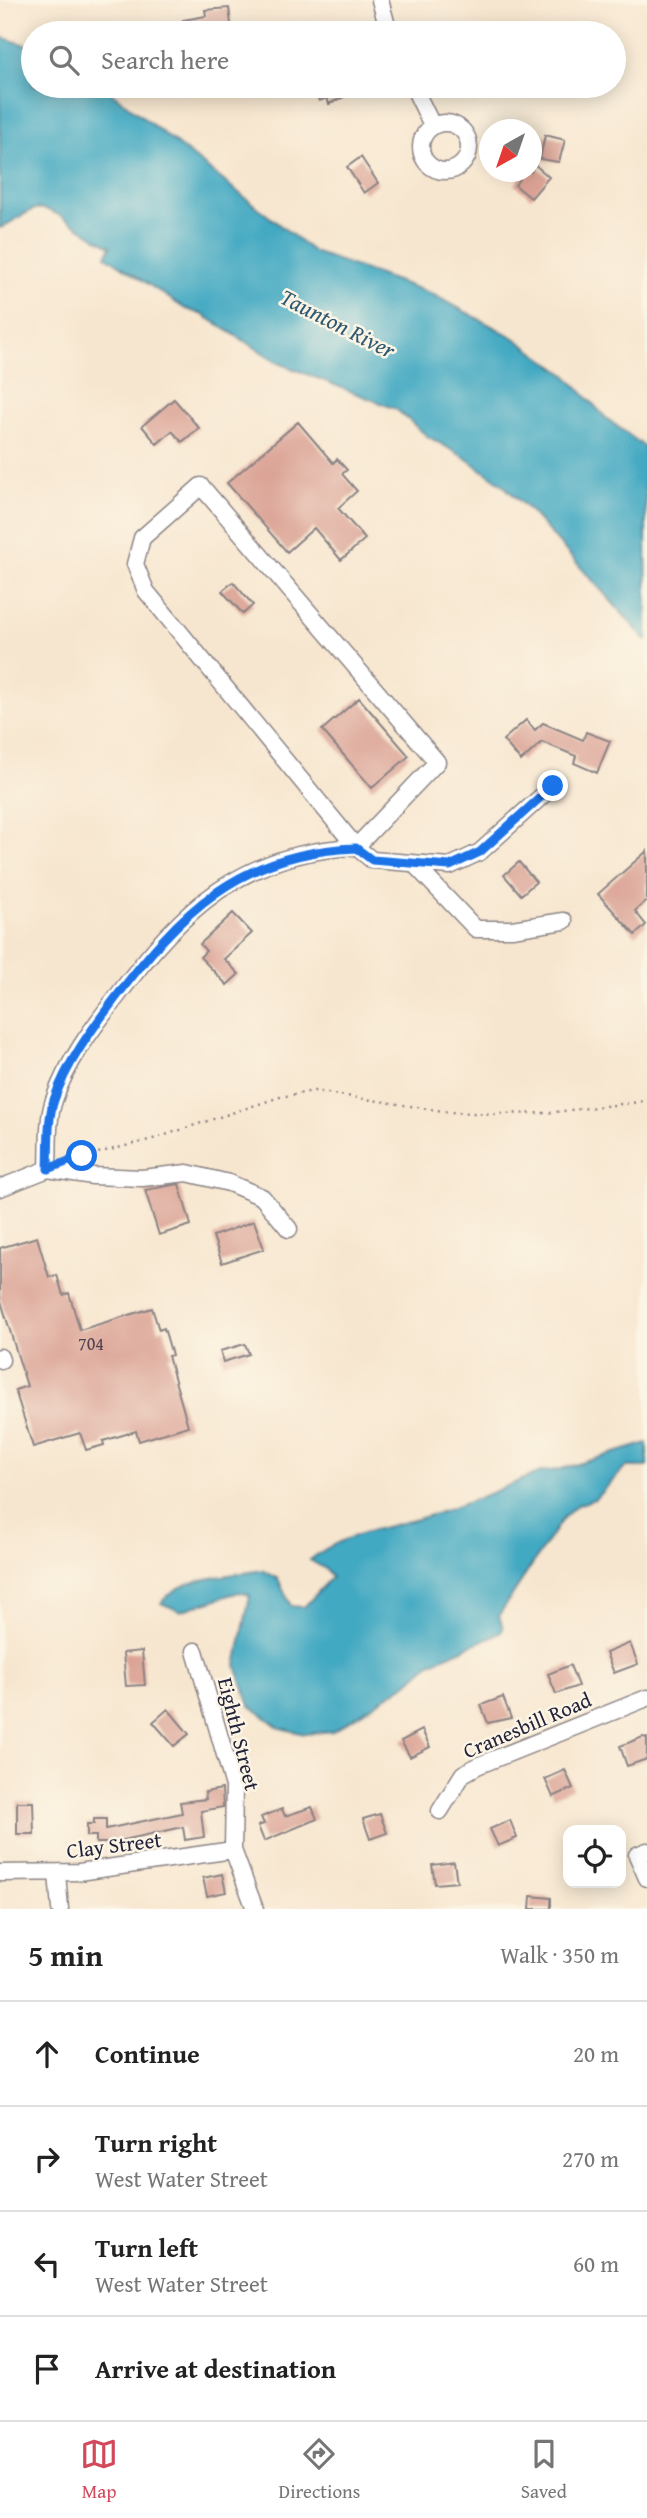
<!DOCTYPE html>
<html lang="en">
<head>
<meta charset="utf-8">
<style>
	:root { --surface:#fff; --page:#f2f2f2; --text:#222; --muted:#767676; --line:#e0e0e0; --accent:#d1495b }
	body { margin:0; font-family:"Gentium Book Plus",serif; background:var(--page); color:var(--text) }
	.controls { position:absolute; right:21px; bottom:21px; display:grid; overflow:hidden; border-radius:14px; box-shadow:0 4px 18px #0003 }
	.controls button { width:63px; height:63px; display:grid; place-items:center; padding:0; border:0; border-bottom:2px solid var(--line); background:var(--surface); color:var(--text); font:35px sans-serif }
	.compass { position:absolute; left:479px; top:119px; width:63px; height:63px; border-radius:50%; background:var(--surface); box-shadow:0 4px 18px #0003; rotate:220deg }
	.stop { position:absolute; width:21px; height:21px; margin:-16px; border:5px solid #1a73e8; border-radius:50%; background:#fff }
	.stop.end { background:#1a73e8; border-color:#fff; box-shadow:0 2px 7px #0008 }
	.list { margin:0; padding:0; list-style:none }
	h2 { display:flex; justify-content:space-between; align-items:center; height:91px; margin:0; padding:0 28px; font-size:30px }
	h2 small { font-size:23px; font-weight:400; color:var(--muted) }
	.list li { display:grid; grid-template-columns:46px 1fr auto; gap:21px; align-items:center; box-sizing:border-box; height:105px; padding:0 28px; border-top:2px solid var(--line) }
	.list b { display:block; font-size:26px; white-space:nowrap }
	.list p { margin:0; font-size:23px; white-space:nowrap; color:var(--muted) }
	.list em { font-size:23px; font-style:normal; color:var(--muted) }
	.icon { flex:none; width:38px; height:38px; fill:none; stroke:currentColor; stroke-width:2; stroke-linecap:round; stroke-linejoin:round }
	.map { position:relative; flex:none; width:647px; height:1909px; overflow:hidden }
	.search { position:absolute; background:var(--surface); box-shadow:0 4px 18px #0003; left:21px; right:21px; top:21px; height:77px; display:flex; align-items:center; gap:18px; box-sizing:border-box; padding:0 24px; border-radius:38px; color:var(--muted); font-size:26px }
	.sheet { height:511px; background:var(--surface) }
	nav { display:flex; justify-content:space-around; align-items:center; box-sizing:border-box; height:98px; border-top:2px solid var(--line); background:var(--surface); font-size:19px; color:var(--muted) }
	nav a { display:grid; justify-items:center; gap:4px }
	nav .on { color:var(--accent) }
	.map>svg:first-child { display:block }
</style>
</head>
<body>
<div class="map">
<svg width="647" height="1909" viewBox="0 0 647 1909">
	<rect width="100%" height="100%" fill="#fcf5e5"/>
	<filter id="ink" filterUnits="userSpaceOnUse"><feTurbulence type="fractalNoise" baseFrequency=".0143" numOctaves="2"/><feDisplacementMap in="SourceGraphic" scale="14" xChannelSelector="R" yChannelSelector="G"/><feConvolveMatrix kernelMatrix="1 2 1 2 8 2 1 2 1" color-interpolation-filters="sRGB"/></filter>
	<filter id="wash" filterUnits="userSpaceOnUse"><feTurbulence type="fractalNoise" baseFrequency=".00686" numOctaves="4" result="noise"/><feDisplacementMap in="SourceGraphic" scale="28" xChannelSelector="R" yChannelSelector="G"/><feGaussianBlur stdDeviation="1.57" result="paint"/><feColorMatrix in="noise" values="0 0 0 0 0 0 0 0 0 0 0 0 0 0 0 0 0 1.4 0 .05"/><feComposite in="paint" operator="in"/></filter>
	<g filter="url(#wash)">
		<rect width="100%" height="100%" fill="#f7e6cf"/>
		<path fill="#42a9c2" stroke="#32667e" stroke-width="2" d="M0,37L33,47V86H103L314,252L430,293L513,337L566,375L606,418L645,447L647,641L532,513L502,484L464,457L427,436L396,409L281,364L203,315L184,308L106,256L111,246C93,239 53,204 35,209C24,213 11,223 0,228Z
			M647,1443V1467H626L595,1499L577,1505L563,1518L499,1615L503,1629L500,1633L430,1663L408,1683L333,1731L305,1734L280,1728L250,1706L236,1666L250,1595L239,1592L180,1611L161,1603C180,1576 232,1576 262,1570L278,1579L291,1606L304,1607L332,1577L327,1570L310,1560C345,1530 398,1527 441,1512C475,1501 508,1485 541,1472L558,1470Z"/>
		<g id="blocks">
			<path fill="#daa294" d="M229,8L232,32L215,33L214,26L184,29L183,20L206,16L205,10Z
				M321,86H355L346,90L348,95L329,104L327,98L319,101L314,89Z
				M545,135L565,140L559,162L540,159Z
				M361,157L378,183L364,193L347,167Z
				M534,164L549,177L531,198L515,185L520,178L512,172H531Z
				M174,399L199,428L182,442L172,431L157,444L142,426Z
				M298,422L333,463L337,459L347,470L342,474L357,491L338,508L365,539L341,560L314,528L287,552L227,483Z
				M233,582L253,605L243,614L222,591Z
				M359,698L409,756L372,788L322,730Z
				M526,720L535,730L543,723L583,740L586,732L610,741L597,773L574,763L576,756L542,742L521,761L503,740Z
				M647,851V900L635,911L646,925L635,935L598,894Z
				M519,862L536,882L521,895L504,875Z
				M233,913L252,933L224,959L239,974L227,985L200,957L206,951L200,944Z
				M179,1184L191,1225L159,1235L145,1190Z
				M254,1221L264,1249L222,1263L213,1236Z
				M37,1237L49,1277L57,1275L63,1295L69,1293L80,1330L152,1308L159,1330L164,1328L172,1355L168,1356L188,1426L139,1441L136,1431L103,1441L104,1445L86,1450L80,1433L33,1447L15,1390L27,1386L0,1298V1248Z
				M245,1344L249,1354L223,1362L220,1351Z
				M630,1643L638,1664L614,1673L606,1653Z
				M142,1651L145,1685L126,1686L123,1653Z
				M570,1665L578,1686L556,1694L548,1674Z
				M503,1697L511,1718L488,1723L481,1705Z
				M168,1709L189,1734L174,1746L153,1722Z
				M422,1730L430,1747L410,1757L401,1741Z
				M643,1737L647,1738V1759L627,1766L620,1746Z
				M565,1770L573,1788L553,1797L545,1779Z
				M222,1789L223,1807L201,1811L204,1837L185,1840L183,1827L110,1843H96V1836H87V1824H94V1819H106V1829L182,1813L180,1802L206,1799L205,1792Z
				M17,1802H33L34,1834H17Z
				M312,1807L317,1819L264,1841L258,1826L264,1824L261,1817L282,1809L285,1816Z
				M380,1814L387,1833L370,1839L363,1819Z
				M510,1820L517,1838L498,1846L490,1829Z
				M454,1862L457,1882L435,1884L432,1865Z
				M222,1874L226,1892L207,1896L203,1878Z
				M531,1896L551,1898V1909H530Z"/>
		</g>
	</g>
	<g filter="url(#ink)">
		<use href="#blocks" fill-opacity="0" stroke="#8c8485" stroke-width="2"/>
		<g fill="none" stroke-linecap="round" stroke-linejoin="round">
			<defs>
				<path id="minor" d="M380,0L389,33
					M413,86L432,125
					M421 147a24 24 0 1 1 48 0a24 24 0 1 1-48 0Z
					M201,486L437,762L356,847L146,591L135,564L142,538Z
					M414,864L476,929H512L564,921
					M48,1169L93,1176L142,1178L187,1173L229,1183L262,1197L289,1229
					M0,1188L48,1169C49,1148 47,1120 54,1100C66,1063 94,1026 118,995C183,909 242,852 356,847L372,860L450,866L480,852L553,786
					M0,1357L1,1360
					M195,1651L234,1786L233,1850L255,1909
					M440,1811L463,1774L477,1766L647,1698
					M647,1851L637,1855L647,1878
					M0,1873L79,1872L233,1850
					M57,1873L60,1909"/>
			</defs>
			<use href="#minor" stroke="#8c8485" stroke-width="19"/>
			<path stroke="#8c8485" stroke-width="2.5" stroke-dasharray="2 5" stroke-linecap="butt" d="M78,1158L153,1139L280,1097L314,1091L449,1112L492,1114L546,1113L647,1101"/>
			<use href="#minor" stroke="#fff" stroke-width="16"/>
		</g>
	</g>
	<g fill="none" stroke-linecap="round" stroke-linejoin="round" filter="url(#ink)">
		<path stroke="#1a73e8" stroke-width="9" d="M82,1156L48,1169C49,1148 47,1120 54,1100C66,1064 92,1029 114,1000C180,912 240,852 356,848L372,860L450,866L480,852L553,786"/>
	</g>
	<g text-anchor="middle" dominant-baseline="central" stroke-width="5" stroke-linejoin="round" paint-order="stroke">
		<g font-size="18" fill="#504251">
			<text x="91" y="1343">704</text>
		</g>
		<g font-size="21" fill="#22223b" stroke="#fcf5e5">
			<text transform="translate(527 1725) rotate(-23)">Cranesbill Road</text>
			<text transform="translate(239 1734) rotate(76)">Eighth Street</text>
			<text transform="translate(114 1845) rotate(-7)">Clay Street</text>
		</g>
		<g font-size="23" font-style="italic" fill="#2f5871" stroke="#fcf5e5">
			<text transform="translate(338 323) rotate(27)">Taunton River</text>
		</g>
	</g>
</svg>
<div class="controls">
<button><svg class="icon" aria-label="locate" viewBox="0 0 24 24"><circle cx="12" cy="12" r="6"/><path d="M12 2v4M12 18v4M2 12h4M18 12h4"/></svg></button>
</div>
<svg class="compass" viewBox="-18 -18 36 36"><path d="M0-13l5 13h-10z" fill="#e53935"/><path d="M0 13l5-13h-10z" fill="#767676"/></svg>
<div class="stop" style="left:82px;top:1156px"></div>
<div class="stop end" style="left:553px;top:786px"></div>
<div class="search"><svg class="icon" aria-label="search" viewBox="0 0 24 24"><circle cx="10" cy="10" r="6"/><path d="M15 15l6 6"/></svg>Search here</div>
</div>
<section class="sheet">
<h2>5 min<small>Walk · 350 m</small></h2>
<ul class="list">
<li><svg class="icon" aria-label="ahead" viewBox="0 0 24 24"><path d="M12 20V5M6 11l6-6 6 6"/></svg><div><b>Continue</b></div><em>20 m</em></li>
<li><svg class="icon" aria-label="right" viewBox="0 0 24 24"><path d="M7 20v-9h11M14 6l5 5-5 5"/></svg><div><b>Turn right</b><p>West Water Street</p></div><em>270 m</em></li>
<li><svg class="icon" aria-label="left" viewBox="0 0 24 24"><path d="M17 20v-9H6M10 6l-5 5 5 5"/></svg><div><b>Turn left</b><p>West Water Street</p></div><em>60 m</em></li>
<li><svg class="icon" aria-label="arrive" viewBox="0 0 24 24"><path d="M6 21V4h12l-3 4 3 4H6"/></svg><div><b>Arrive at destination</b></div></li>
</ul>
</section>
<nav>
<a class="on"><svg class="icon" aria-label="map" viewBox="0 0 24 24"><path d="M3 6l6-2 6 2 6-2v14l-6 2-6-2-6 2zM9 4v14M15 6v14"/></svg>Map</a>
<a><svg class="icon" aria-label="directions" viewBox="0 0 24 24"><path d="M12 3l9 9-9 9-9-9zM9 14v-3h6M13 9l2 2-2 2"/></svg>Directions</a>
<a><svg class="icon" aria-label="saved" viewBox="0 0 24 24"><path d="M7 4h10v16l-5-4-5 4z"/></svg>Saved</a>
</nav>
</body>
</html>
